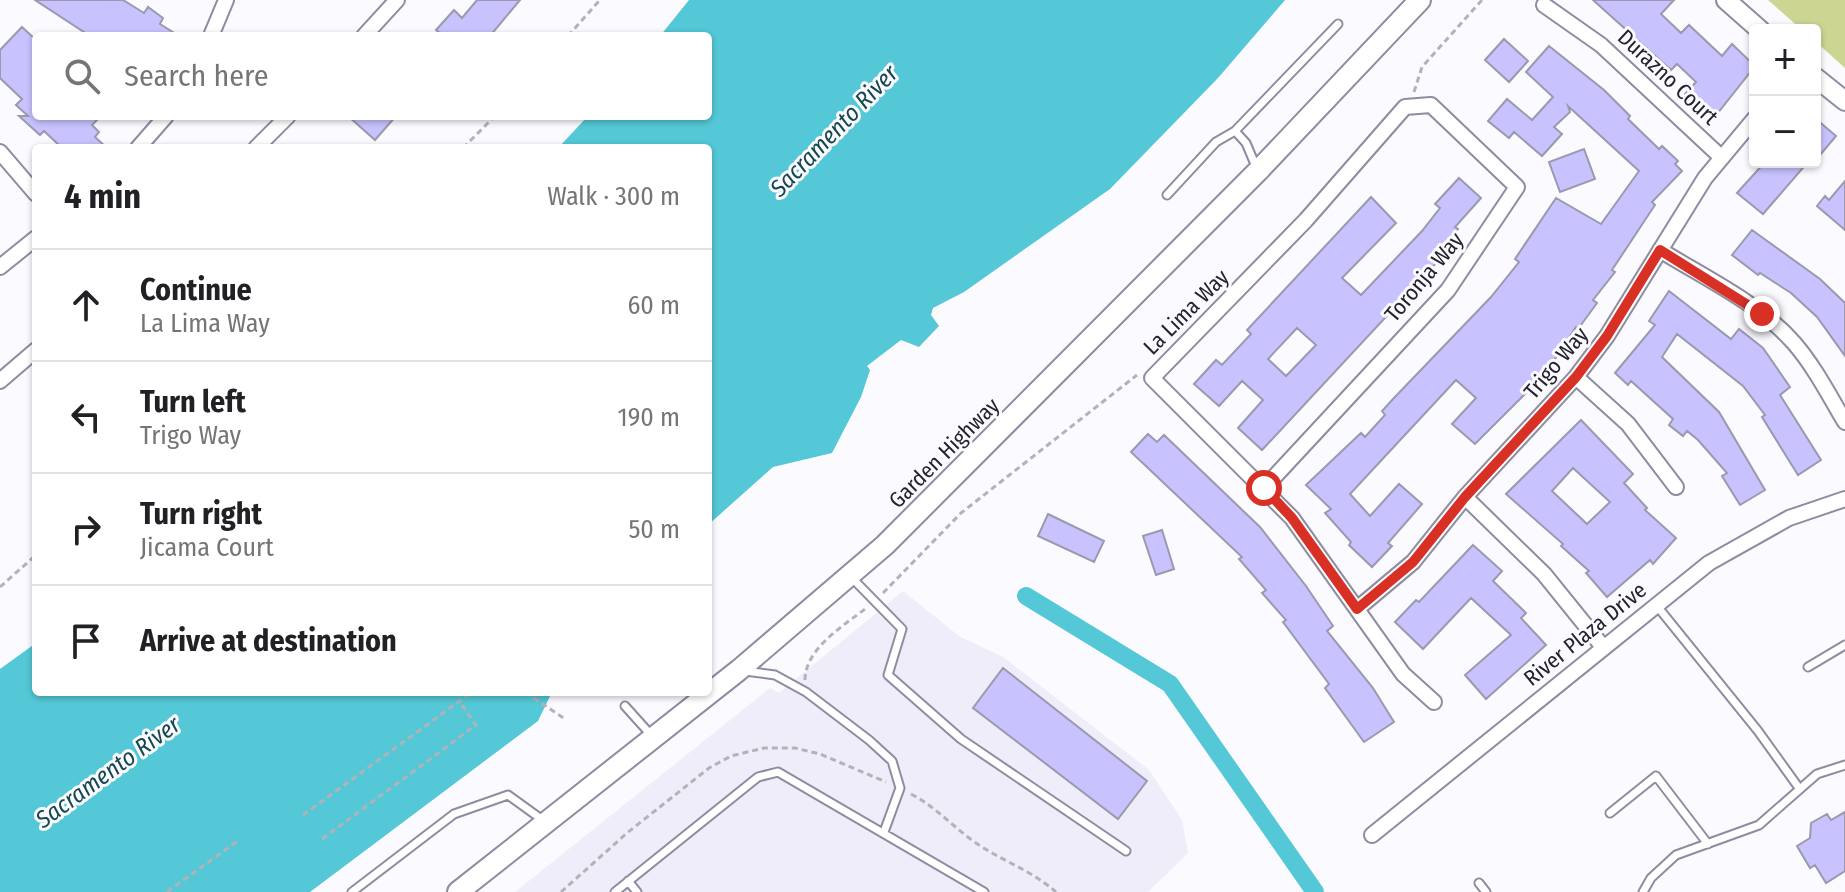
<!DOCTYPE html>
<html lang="en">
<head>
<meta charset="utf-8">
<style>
	:root { --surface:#fff; --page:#f2f2f2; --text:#202124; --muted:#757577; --line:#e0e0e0 }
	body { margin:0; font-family:"Fira Sans Condensed",sans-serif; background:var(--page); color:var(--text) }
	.controls { position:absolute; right:24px; top:24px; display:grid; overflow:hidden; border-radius:8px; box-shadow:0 2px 6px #0004 }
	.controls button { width:72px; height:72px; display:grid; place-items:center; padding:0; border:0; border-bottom:2px solid var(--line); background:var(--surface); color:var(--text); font:40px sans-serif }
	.stop { position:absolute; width:24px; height:24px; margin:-18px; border:6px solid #d93025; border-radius:50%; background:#fff }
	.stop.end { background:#d93025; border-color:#fff; box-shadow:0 2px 8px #0008 }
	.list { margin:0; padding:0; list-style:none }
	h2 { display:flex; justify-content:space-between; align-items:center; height:104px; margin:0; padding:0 32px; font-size:34px }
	h2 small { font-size:26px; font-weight:400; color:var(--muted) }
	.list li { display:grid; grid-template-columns:52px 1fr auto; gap:24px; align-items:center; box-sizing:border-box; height:112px; padding:0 32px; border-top:2px solid var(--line) }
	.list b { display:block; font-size:30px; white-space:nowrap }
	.list p { margin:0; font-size:26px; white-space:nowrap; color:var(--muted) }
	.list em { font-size:26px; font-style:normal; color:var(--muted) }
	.icon { flex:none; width:44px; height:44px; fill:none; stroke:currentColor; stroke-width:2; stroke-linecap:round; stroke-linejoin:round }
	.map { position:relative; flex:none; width:1845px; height:892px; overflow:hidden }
	.search { position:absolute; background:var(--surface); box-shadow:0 2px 6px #0004; left:32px; top:32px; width:680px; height:88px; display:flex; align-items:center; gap:20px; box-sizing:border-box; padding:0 28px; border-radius:8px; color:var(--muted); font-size:30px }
	.panel { position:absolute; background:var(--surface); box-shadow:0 2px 6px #0004; left:32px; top:144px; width:680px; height:552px; border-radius:8px }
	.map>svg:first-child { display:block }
</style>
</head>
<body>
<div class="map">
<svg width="1845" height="892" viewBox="0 0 1845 892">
	<rect width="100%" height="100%" fill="#fbfaff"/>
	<path fill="#eeedf9" d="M903,591L959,636L1003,657L1149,770L1182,820L1188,853L1148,892H515L770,688L779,693Z"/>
	<path fill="#ccd591" d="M1768,0H1845V68L1815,41V30H1802Z"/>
	<path fill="#54c8d6" d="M689,0H1285L1218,78L1110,189L964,292L933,308L931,315L939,326L919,347L901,340L867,366L870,370L861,397L832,453L773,467L708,525V148H558L588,116H708V36H660Z
		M36,643V692H552L538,721L310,892H0V669Z"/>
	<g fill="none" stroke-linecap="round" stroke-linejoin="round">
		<path stroke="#54c8d6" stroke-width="18" d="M1026,596L1170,684L1315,892"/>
	</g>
	<path fill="#c8c2fe" stroke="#9a99ae" stroke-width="2" fill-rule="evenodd" d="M35,0H123L144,13L148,7L163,18L160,24L179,36H90Z
		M477,0H520L490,36H443L436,30L454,10L462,18Z
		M1593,0H1674L1661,14L1681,33L1689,25L1722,56L1732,44L1755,66L1713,119L1685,94L1696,82L1677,64L1671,70Z
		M22,27L36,40V116H101L92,125L99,132L95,137L107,148H62L44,131L40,135L19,116H28L16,105L22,99L0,78V50Z
		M1504,39L1528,61L1509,82L1485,60Z
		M1549,46L1604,90L1630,116L1628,119L1659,149L1662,146L1678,161L1675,164L1682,171L1652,202L1655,205L1612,270L1615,272L1593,300L1597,303L1578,329L1576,327L1551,365L1528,391L1475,444L1452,424L1476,398L1456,380L1350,494L1370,516L1399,484L1422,504L1388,543L1392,546L1372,567L1349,545L1351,542L1325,513L1331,509L1306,485L1361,433L1365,437L1385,415L1382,411L1393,399L1491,297L1519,262L1515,259L1556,198L1601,224L1639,171L1568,106L1570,112L1554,127L1562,134L1542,156L1514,132L1509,138L1488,121L1507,99L1532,120L1553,97L1526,72Z
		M348,116H396L375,140Z
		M1815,118L1836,136L1815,161Z
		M1584,149L1595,179L1560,192L1549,162Z
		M1765,162H1808L1763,214L1737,193Z
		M1459,178L1481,198L1455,227L1458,229L1435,259L1438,261L1262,450L1238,428L1263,400L1242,381L1219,406L1194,384L1216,360L1222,365L1251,334L1247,330L1371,197L1396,223L1342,278L1361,295L1422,231L1440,208L1435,204ZM1297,328L1316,345L1286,376L1268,359Z
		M1845,181V230L1817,206L1825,196L1829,200Z
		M1752,230L1820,279L1845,303V356L1817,317L1791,293L1760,273L1758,275L1732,255Z
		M1669,291L1731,339L1739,329L1763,348L1790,387L1780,395L1821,460L1798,475L1762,417L1765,415L1743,386L1677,334L1662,357L1719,412L1765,490L1740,505L1722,476L1727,473L1698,440L1687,431L1683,436L1669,425L1673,419L1631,381L1628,385L1615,373L1655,325L1649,321Z
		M1581,420L1633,474L1624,483L1647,508L1645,510L1676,538L1653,564L1650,560L1607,597L1586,573L1589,571L1561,546L1563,544L1506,494ZM1573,468L1610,502L1587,524L1552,491Z
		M1148,434L1157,442L1164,435L1260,527L1306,586L1333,626L1327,631L1373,688L1394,722L1364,742L1325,688L1329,684L1283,622L1286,620L1262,593L1266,590L1239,559L1242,557L1131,452Z
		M1048,514L1104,541L1094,562L1038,536Z
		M1162,530L1174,569L1156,575L1143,536Z
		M1473,545L1502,571L1493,581L1526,613L1521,618L1546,645L1486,699L1465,675L1511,635L1471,598L1423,649L1395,622L1416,600L1419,602Z
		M1003,668L1147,781L1118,819L973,708Z
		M1845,812V871L1826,883L1815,865L1810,868L1797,846L1810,838L1811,823L1827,814L1831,820Z"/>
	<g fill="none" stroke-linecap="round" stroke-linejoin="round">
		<defs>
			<path id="service" d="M1257,169L1246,143L1235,131L1338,24
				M1167,195L1216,142L1235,131
				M852,578L902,629L888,675L961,739L1126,851
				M1657,606L1758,731L1799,788
				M1808,667L1845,645
				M745,671L775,675L806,692L869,740L892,761L900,788L884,832
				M625,706L652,736
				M1610,813L1656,776L1708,844
				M628,881L637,892
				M1479,883L1486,892
				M352,892L454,814L508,795L544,821
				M615,892L758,777L778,772L984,892
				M1643,892L1651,878L1676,855L1759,825L1817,774L1845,765"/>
			<path id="minor" d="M1544,5L1601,45L1721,157
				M211,36L226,0
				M364,36L397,0
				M138,148L166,116
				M256,148L288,116
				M0,152L36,194
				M1660,250C1705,278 1759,303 1794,343C1814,366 1829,395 1845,422
				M0,267L36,238
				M1576,377L1628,424L1676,487
				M0,381L36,350
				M1264,488L1448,290L1517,187L1431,105L1405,107L1306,220L1152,378L1292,518L1403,674L1434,702
				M1465,497L1544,574L1603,647
				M1357,609L1413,562L1465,497L1576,377L1607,336L1705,178L1755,118
				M1372,835L1709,563L1789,518L1845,499"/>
			<path id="tertiary" d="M1726,0L1760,30
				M1815,77L1845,101"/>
			<path id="secondary" d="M458,892L739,670L885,545L1258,171L1420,0"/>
		</defs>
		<use href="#service" stroke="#8e8ca1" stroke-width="11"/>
		<use href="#minor" stroke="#8e8ca1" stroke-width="18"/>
		<use href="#tertiary" stroke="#8e8ca1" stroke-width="22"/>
		<use href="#secondary" stroke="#8e8ca1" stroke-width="24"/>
		<path stroke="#b3b2b8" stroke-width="3" stroke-dasharray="6 4" stroke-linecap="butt" d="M568,36L600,0
			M1414,92L1422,67L1482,0
			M463,148L495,116
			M0,587L36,555
			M883,593L961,513L1137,375
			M805,680C805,649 843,626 865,609
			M525,692L565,719
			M911,794C936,807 953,827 976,843C1002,861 1031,870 1056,892
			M303,815L472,692
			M322,839L476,725L459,701
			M167,892L239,840
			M561,892L627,833L709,768L731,756L764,748H795L820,754L886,782"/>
		<use href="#service" stroke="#fff" stroke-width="7"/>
		<use href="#minor" stroke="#fff" stroke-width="14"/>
		<use href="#tertiary" stroke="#fff" stroke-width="18"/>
		<use href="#secondary" stroke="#fff" stroke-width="20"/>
	</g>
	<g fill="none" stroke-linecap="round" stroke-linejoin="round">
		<path stroke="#d93025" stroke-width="10" d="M1264,488L1292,518L1357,609L1413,562L1465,497L1576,377L1607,336L1660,250L1762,314"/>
	</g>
	<g text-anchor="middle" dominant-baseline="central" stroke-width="6" stroke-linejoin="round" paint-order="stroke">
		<g font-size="22" fill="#24232b" stroke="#fbfaff">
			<text transform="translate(1668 77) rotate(43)">Durazno Court</text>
			<text transform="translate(1424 277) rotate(-50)">Toronja Way</text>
			<text transform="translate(1186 312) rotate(-45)">La Lima Way</text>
			<text transform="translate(1556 363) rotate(-50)">Trigo Way</text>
			<text transform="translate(944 453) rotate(-45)">Garden Highway</text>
			<text transform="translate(1585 634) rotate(-39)">River Plaza Drive</text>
		</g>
		<g font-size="24" font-style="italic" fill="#14484e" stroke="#fbfaff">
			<text transform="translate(834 131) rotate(-46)">Sacramento River</text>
			<text transform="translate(108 772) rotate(-36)">Sacramento River</text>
		</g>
	</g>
</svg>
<div class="controls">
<button>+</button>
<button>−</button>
</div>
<div class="stop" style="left:1264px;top:488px"></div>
<div class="stop end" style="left:1762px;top:314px"></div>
<div class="search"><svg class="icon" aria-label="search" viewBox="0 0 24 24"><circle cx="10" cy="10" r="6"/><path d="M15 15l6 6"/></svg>Search here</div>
<section class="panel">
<h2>4 min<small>Walk · 300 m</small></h2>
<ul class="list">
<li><svg class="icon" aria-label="ahead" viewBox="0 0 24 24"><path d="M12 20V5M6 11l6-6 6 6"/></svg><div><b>Continue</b><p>La Lima Way</p></div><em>60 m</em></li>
<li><svg class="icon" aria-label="left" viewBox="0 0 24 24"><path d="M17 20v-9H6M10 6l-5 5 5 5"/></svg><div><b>Turn left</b><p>Trigo Way</p></div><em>190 m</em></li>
<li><svg class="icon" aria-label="right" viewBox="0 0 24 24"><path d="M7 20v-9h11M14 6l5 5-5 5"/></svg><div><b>Turn right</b><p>Jicama Court</p></div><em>50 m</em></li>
<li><svg class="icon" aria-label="arrive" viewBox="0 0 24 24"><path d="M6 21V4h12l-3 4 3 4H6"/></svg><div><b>Arrive at destination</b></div></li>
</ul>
</section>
</div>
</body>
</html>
